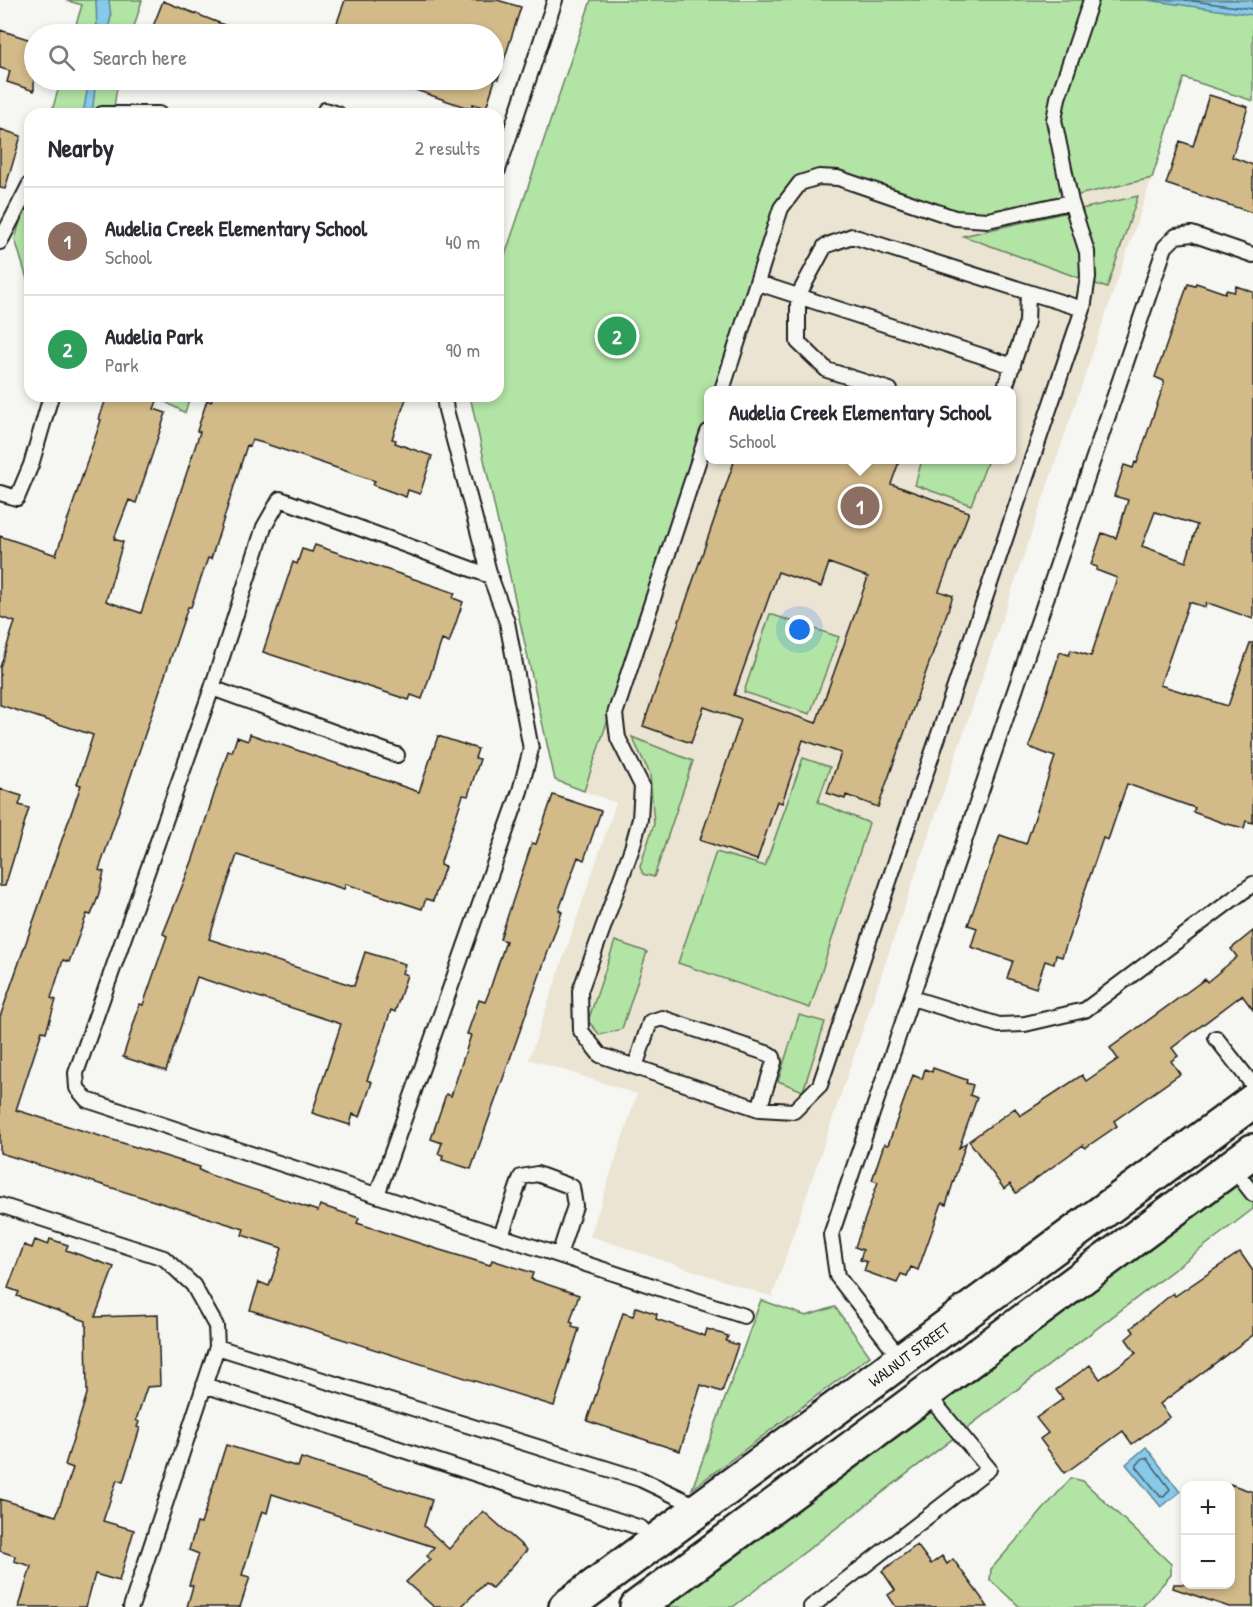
<!DOCTYPE html>
<html lang="en">
<head>
<meta charset="utf-8">
<style>
	:root { --surface:#fff; --page:#f2f2f3; --text:#2b2b33; --muted:#7c7c81; --line:#e1e1e2; --accent:#ea580c }
	body { margin:0; font-family:"Patrick Hand",sans-serif; background:var(--page); color:var(--text) }
	.controls { position:absolute; right:18px; bottom:18px; display:grid; overflow:hidden; border-radius:12px; box-shadow:0 3px 9px #0003 }
	.controls button { width:54px; height:54px; display:grid; place-items:center; padding:0; border:0; border-bottom:2px solid var(--line); background:var(--surface); color:var(--text); font:30px sans-serif }
	.you { position:absolute; left:800px; top:630px; width:21px; height:21px; margin:-15px; border:4px solid #fff; border-radius:50%; background:#1a73e8; box-shadow:0 0 0 9px #1a73e833 }
	.badge { display:grid; place-items:center; width:39px; height:39px; border-radius:50%; background:var(--accent); color:#fff; font-size:20px; font-weight:700 }
	.pin { position:absolute; translate:-50% -50%; border:3px solid #fff; box-shadow:0 2px 6px #0006 }
	.popup { position:absolute; left:704px; top:386px; width:312px; height:78px; box-sizing:border-box; display:grid; place-content:center; border-radius:12px; background:var(--surface); filter:drop-shadow(0 2px 4px #0005); font-size:20px; white-space:nowrap; color:var(--muted) }
	.popup b { font-size:22px; color:var(--text) }
	.popup::after { content:''; position:absolute; left:50%; top:100%; margin-left:-12px; border:12px solid transparent; border-top-color:var(--surface) }
	.list { margin:0; padding:0; list-style:none }
	h2 { display:flex; justify-content:space-between; align-items:center; height:78px; margin:0; padding:0 24px; font-size:26px }
	h2 small { font-size:20px; font-weight:400; color:var(--muted) }
	.list li { display:grid; grid-template-columns:39px 1fr auto; gap:18px; align-items:center; box-sizing:border-box; height:108px; padding:0 24px; border-top:2px solid var(--line) }
	.list b { display:block; font-size:22px; white-space:nowrap }
	.list p { margin:0; font-size:20px; white-space:nowrap; color:var(--muted) }
	.list em { font-size:20px; font-style:normal; color:var(--muted) }
	.icon { flex:none; width:33px; height:33px; fill:none; stroke:currentColor; stroke-width:2; stroke-linecap:round; stroke-linejoin:round }
	.map { position:relative; flex:none; width:1253px; height:1607px; overflow:hidden }
	.search { position:absolute; background:var(--surface); box-shadow:0 3px 9px #0003; left:24px; top:24px; width:480px; height:66px; display:flex; align-items:center; gap:15px; box-sizing:border-box; padding:0 21px; border-radius:33px; color:var(--muted); font-size:22px }
	.panel { position:absolute; background:var(--surface); box-shadow:0 3px 9px #0003; left:24px; top:108px; width:480px; height:294px; border-radius:18px }
	.map>svg:first-child { display:block }
</style>
</head>
<body>
<div class="map">
<svg width="1253" height="1607" viewBox="0 0 1253 1607">
	<rect width="100%" height="100%" fill="#f6f6f2"/>
	<filter id="ink" filterUnits="userSpaceOnUse"><feTurbulence type="fractalNoise" baseFrequency=".0167" numOctaves="2"/><feDisplacementMap in="SourceGraphic" scale="12" xChannelSelector="R" yChannelSelector="G"/><feConvolveMatrix kernelMatrix="1 2 1 2 8 2 1 2 1" color-interpolation-filters="sRGB"/></filter>
	<g filter="url(#ink)">
		<path fill="#ebe4d2" d="M1152,178L772,1297L590,1236L637,1094L529,1059L616,803L584,791L708,420V460H1012V390H719L780,208L803,179L1028,208Z"/>
		<path fill="#b2e4a5" stroke="#678060" stroke-width="1.5" d="M65,0H142L132,34H73L82,5Z
			M591,0H1253V101L1184,78L1152,178L964,221L843,178L803,180L780,208L719,390H708V420L584,791L555,780L470,396H498V276Z
			M61,80H118L113,114H51Z
			M30,186V289L15,239Z
			M1138,196L1107,288L963,236Z
			M155,396H190L185,413Z
			M922,460H988L971,505L915,485Z
			M770,614L839,637L810,714L744,692Z
			M632,737L693,761L654,877L643,874L640,867L654,824L650,774Z
			M803,758L830,767L818,802L869,823L810,1008L678,963L716,852L765,866Z
			M615,941L647,952L622,1029L600,1035L588,1021Z
			M799,1015L825,1022L803,1091L778,1081Z
			M1253,1168V1209L733,1607H662Z
			M761,1300L806,1316L835,1307L870,1356L692,1489Z
			M1071,1478L1083,1481L1171,1564V1575L1142,1607H1020L990,1580L991,1569Z"/>
		<path fill="#87c9e8" stroke="#5c8496" stroke-width="1.5" d="M96,0H109L111,17L107,34H97Z
			M1147,0H1253V15Z
			M89,80H96L92,114H83Z
			M1146,1447L1180,1492L1161,1507L1126,1464Z"/>
		<g fill="none" stroke-linecap="round" stroke-linejoin="round">
			<path stroke="#47616e" stroke-width="1.5" d="M1185,0L1253,9
				M1143,1458H1147L1170,1489L1164,1497L1160,1496L1136,1466Z"/>
		</g>
		<path fill="#d2ba89" stroke="#1c1c1c" stroke-width="1.5" fill-rule="evenodd" d="M345,0H497L521,7L498,79L494,78V34H333Z
			M163,1L245,33V34H150Z
			M0,30L34,41V91L7,82L10,71L0,68Z
			M395,80H495L486,108L473,104L471,109L395,83Z
			M1209,95L1248,107L1232,157L1253,165V213L1166,184L1180,141L1193,146Z
			M0,129L21,136L5,189L0,188Z
			M1196,283L1225,293L1226,290L1234,292L1236,286L1253,292V619L1214,605L1206,603L1205,607L1189,602L1160,685L1228,706L1250,643H1253V823L1246,821L1244,828L1223,823L1193,812L1195,808L1127,784L1108,840L1103,838L1062,957L1056,955L1054,964L1045,961L1036,988L1007,978L1013,961L971,947L977,928L968,925L1000,835L1026,844L1055,757L1029,747L1060,652L1069,655L1071,650L1091,656L1117,578L1096,570L1097,567L1091,565L1102,533L1116,538L1128,500L1114,496L1124,465L1133,468L1135,462L1137,463L1164,384V381L1155,377L1188,284L1195,286ZM1155,512L1197,525L1186,562L1142,546Z
			M107,396H159L154,409L166,413L136,503L129,500L114,539L123,542L106,601L141,613L200,432L197,431L207,400L211,402L213,396H407L392,439L396,440L395,443L432,456L420,494L408,490L406,497L373,485L375,481L263,443L252,440L249,446L247,445L211,559L208,558L191,607H188L99,870L104,872L98,897L91,915L87,914L69,962L63,960L51,998L56,1000L46,1032L42,1031L16,1110L200,1167L199,1170L210,1175L318,1211L320,1205L359,1218L357,1223L440,1250L490,1265L492,1260L533,1273L531,1279L579,1295L570,1322L573,1323L572,1327L579,1329L554,1406L250,1310L259,1282L269,1286L282,1248L242,1235L244,1229L0,1153V1017L81,785L77,784L93,735L0,705V667L15,622L0,617V536L56,555L101,420L99,419Z
			M735,459H900L891,484L969,512L939,591L953,596L878,807L846,795L845,799L827,793L841,753L803,740L782,803L777,801L757,860L700,840L741,720L704,707L691,743L643,726ZM829,563L868,577L816,723L734,695L778,572L821,587Z
			M315,545L455,593L453,598L463,602L449,643L442,640L422,699L411,695L409,700L263,652L293,562L297,564L302,549L312,552Z
			M250,734L419,792L438,736L478,749L475,758L480,759L468,796L463,795L440,865L445,867L433,901L426,899L422,909L346,884L344,889L237,855L209,939L354,986L365,952L405,964L402,973L407,975L395,1012L391,1010L373,1064L367,1080L372,1082L360,1117L353,1114L350,1125L312,1113L341,1024L197,977L166,1071L123,1057L140,1004L143,1005L167,936L163,934L193,859L228,751L232,752L237,737L248,741Z
			M0,789L22,796L19,805L29,808L5,886H0Z
			M553,795L601,811L584,860L578,857L559,910L562,912L471,1169L442,1160L443,1155L438,1154L442,1143L431,1139L446,1094L451,1096L471,1035L467,1034L479,1000L485,1002L489,992L506,941L500,939L532,843L536,844Z
			M1253,931V1010L1242,995L1172,1048L1178,1056L1171,1061L1180,1074L1114,1121L1117,1126L1085,1148L1083,1145L1016,1193L1010,1184L1004,1189L969,1141L1015,1108L1020,1116L1082,1075L1086,1081L1118,1059L1110,1048L1205,979L1207,982L1237,957L1231,949Z
			M933,1068L967,1080L966,1083L973,1085L970,1095L977,1098L959,1148L966,1143L946,1205L942,1203L918,1270L911,1267L907,1276L901,1274L897,1283L864,1271L867,1262L860,1260L863,1250L855,1247L878,1182L872,1180L884,1144L888,1145L913,1075L922,1079L925,1069L932,1072Z
			M50,1239L68,1245L66,1250L114,1267L95,1317L158,1315L160,1386L147,1387L136,1420L139,1422L137,1427L140,1428L123,1482L117,1480L103,1521L134,1530L119,1581L95,1574L86,1607H19L31,1566L14,1561L15,1556L0,1551V1499L56,1516L73,1468L65,1465L87,1394L86,1321L17,1296L19,1292L8,1288L24,1245L32,1248L35,1240L48,1245Z
			M1240,1252L1253,1271V1335L1160,1404L1170,1417L1132,1444L1123,1431L1065,1473L1040,1439L1048,1433L1036,1418L1063,1399L1056,1390L1090,1365L1100,1379L1136,1353L1126,1339L1134,1332L1131,1328L1173,1293L1175,1296Z
			M636,1307L657,1314L656,1319L705,1336L707,1329L728,1336L726,1341L738,1345L722,1392L701,1385L680,1451L587,1421L623,1313L633,1316Z
			M226,1445L298,1467L301,1458L432,1500L424,1526L449,1549L483,1511L527,1550L492,1588L485,1583L461,1607H434L406,1582L430,1559L427,1556L434,1547L272,1494L267,1513L262,1511L242,1575L250,1577L240,1607H187L193,1586L189,1585L199,1554L189,1550L197,1523L201,1524Z
			M1230,1484L1253,1492V1607H1229L1173,1588L1174,1584H1230Z
			M917,1545L931,1564L942,1556L947,1564L953,1559L988,1607H896L888,1595L895,1590L882,1571Z"/>
		<g fill="none" stroke-linecap="round" stroke-linejoin="round">
			<defs>
				<path id="service" d="M325,110L338,114
					M102,114H159
					M498,170L555,0
					M0,242L30,184
					M758,283L1013,366
					M1028,292L1083,309
					M722,390L781,208L800,183L819,177L838,178L955,218L988,220L1071,202
					M890,390L827,370L798,342V296L825,246L852,236L1028,292L1027,322L1004,390
					M708,432L615,714L618,738L642,786L640,819L632,848L580,991L581,1031L600,1055L759,1109L794,1111L820,1085L1083,309L1088,277L1087,252L1071,202L1054,120L1058,98L1091,0
					M0,493L17,498L31,465L51,396
					M490,576L280,499L264,527L212,688L76,1073L77,1088L87,1100L744,1316
					M212,688L397,755
					M912,998L999,1025L1025,1024L1085,1010L1253,884
					M1216,1038L1253,1085
					M635,1067L650,1022L662,1018L769,1054L773,1057L774,1062L759,1109
					M1232,1167L1253,1194
					M377,1195L520,791L531,749L507,622L490,576L446,410L444,396
					M0,1205L164,1258L193,1285L216,1326L217,1347L131,1607
					M501,1236L521,1177L537,1174L572,1187L575,1206L559,1255
					M217,1347L640,1479L699,1507
					M901,1359L837,1276L831,1235L1165,247L1176,236L1192,234L1253,255
					M204,1385L641,1528L654,1542
					M811,1607L989,1469L927,1394"/>
				<g id="secondary">
					<path id="s1" d="M566,1607L1253,1101"/>
					<path d="M637,1607L1253,1151"/>
				</g>
			</defs>
			<use href="#service" stroke="#1c1c1c" stroke-width="18"/>
			<use href="#secondary" stroke="#1c1c1c" stroke-width="38"/>
			<use href="#service" stroke="#f6f6f2" stroke-width="14"/>
			<use href="#secondary" stroke="#f6f6f2" stroke-width="33"/>
		</g>
	</g>
	<g text-anchor="middle" dominant-baseline="central" stroke-width="5" stroke-linejoin="round" paint-order="stroke">
		<g font-size="16" fill="#1c1c1c" stroke="#f6f6f2">
			<text stroke="none"><textPath href="#s1" startOffset="426">WALNUT STREET</textPath></text>
		</g>
	</g>
</svg>
<div class="controls">
<button>+</button>
<button>−</button>
</div>
<div class="you"></div>
<div class="pin badge" style="left:860px;top:506px;background:#8d6e63">1</div>
<div class="popup"><b>Audelia Creek Elementary School</b>School</div>
<div class="pin badge" style="left:617px;top:336px;background:#2e9e5b">2</div>
<div class="search"><svg class="icon" aria-label="search" viewBox="0 0 24 24"><circle cx="10" cy="10" r="6"/><path d="M15 15l6 6"/></svg>Search here</div>
<section class="panel">
<h2>Nearby<small>2 results</small></h2>
<ul class="list">
<li><span class="badge" style="background:#8d6e63">1</span><div><b>Audelia Creek Elementary School</b><p>School</p></div><em>40 m</em></li>
<li><span class="badge" style="background:#2e9e5b">2</span><div><b>Audelia Park</b><p>Park</p></div><em>90 m</em></li>
</ul>
</section>
</div>
</body>
</html>
